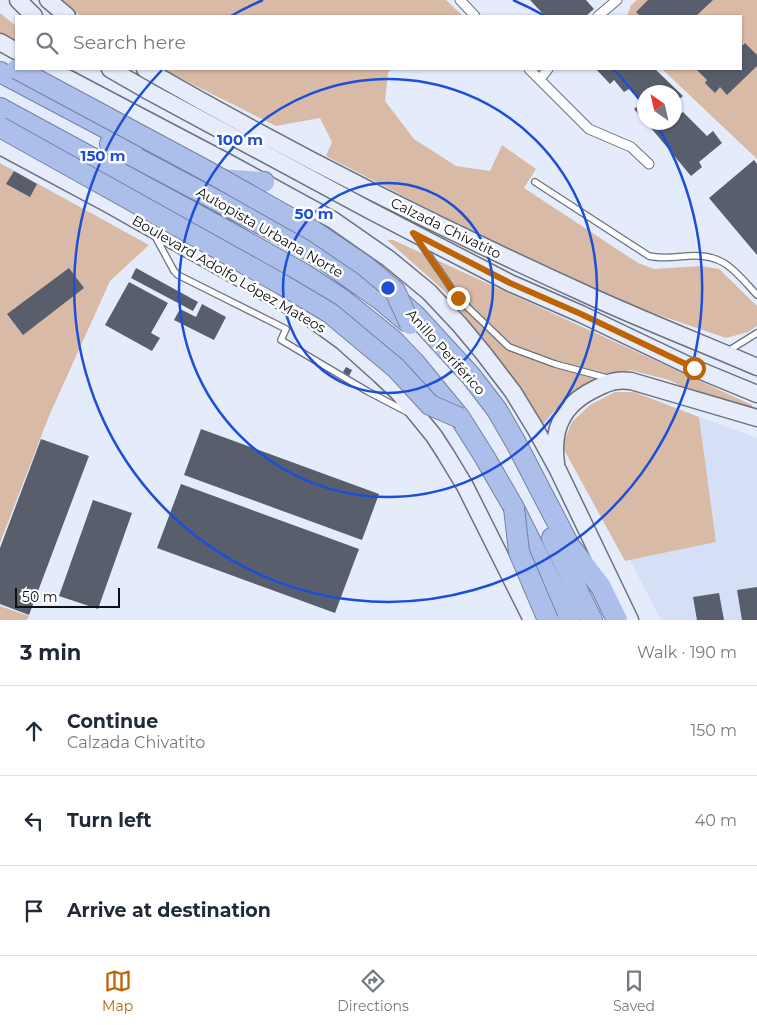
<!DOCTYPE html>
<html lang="en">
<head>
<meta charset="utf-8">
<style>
	:root { --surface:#fff; --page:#f2f2f3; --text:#1f2937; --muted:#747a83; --line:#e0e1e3; --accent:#be6405 }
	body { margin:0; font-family:Montserrat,sans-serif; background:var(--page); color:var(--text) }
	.compass { position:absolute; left:637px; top:85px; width:45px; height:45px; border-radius:50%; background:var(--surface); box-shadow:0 1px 4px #0004; rotate:326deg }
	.scale { position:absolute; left:15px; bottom:12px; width:105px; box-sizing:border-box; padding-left:5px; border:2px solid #0d0f14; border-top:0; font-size:14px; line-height:18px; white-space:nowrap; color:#0d0f14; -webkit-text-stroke:4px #fff; paint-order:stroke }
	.stop { position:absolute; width:15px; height:15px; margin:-11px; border:4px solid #be6405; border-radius:50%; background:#fff }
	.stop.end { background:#be6405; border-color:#fff; box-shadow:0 1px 5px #0008 }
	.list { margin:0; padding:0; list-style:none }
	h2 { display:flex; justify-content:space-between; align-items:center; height:65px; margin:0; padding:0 20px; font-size:21px }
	h2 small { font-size:16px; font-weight:400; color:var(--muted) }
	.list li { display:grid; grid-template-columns:32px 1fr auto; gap:15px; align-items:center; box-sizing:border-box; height:90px; padding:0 20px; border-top:1px solid var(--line) }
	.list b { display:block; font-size:19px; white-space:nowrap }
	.list p { margin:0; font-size:16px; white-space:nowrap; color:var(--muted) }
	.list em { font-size:16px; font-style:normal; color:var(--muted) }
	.icon { flex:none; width:28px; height:28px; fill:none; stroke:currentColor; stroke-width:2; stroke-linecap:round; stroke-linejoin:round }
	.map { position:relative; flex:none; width:757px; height:620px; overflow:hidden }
	.search { position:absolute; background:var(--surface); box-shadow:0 1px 4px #0004; left:15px; right:15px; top:15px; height:55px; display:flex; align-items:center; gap:12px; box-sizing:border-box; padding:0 18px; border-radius:0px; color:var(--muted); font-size:19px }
	.sheet { height:335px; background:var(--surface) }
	nav { display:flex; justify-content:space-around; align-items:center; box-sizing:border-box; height:70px; border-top:1px solid var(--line); background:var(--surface); font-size:14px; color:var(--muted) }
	nav a { display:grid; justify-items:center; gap:2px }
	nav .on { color:var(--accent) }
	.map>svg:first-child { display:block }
</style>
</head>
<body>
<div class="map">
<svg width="757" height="620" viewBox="0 0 757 620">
	<rect width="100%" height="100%" fill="#e4ebfb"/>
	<path fill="#d5dff5" d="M699,417L757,438V620H661L630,560L716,542Z"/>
	<path fill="#d8baa6" d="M60,0H446L463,16H80Z
		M637,0H757V159L662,69H741V16H627L631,5Z
		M0,13L16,26V42L0,33Z
		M162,69H392L388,73L385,101L414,139L456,166L490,171L502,145L536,169L524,188L638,263L654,269L701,266L719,269L757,306V326L748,332L726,338L618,301L535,264L326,156L332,142L320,118L276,126Z
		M0,163L149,245L110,281L49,416L0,543Z
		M387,240H393L752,405V409L699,395L669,380L630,370L591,384L568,396L542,425L531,404L449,295Z
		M615,392H634L699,417L716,542L625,561L562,446L572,422L590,405Z
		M0,606L29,616L27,620H0Z"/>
	<path fill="#585e6b" d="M530,0H586L594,9L586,16H545Z
		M648,0H713L696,16H640L636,12Z
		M745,43L757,55V66L727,95L720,87L715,93L705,83L707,80L696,69H741V47Z
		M596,69H655L683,96L674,103V92H644V121L634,109L642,103L629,89L624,92L614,80L610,84Z
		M683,112L707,136L713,131L722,143L699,162L702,167L691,176L646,122H665L668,126L671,122H674V119Z
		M754,160L757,164V255L709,198Z
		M14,171L37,184L30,197L6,184Z
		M69,268L84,288L23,335L7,314Z
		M136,268L198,302L193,311L131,278Z
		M129,282L168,303L151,333L160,338L152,351L105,325Z
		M202,304L226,317L214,340L174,320L180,309L196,317Z
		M346,367L352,370L349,376L343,372Z
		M201,429L379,494L362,540L184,475Z
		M41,439L89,456L29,615L0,604V548Z
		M181,484L359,549L335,613L157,548Z
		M93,500L132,513L98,609L59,596Z
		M757,587V620H742L737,590Z
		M719,593L724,620H697L693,597Z"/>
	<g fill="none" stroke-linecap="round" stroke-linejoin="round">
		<defs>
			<path id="service" d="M535,182L649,256C662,259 675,257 688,256C724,253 735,271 757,295
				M155,236L174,271L178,275L286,329L281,340L367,391L409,413
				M419,241L458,298L509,347L555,364L607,378
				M728,351L757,333"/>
			<path id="pedestrian" d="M460,0L475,16
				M598,16L617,0
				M529,69L589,129L631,147L649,164
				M540,79L548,69"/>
			<path id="secondary" d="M18,0L34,16
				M48,0L67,16
				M0,42L16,51
				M50,69L225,161L333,220L389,259L429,292L460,325L484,354L513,392L535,428L558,470L630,620
				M110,69L150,92L369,210L510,283L581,314L694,368L757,394
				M145,69C289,152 438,227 590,296C645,321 701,343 757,367
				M0,146L108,204L309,317L342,341L380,375L399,393L434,436L445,453L465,486L532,620
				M556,463C551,427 564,403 597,388C609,382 618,379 631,381L757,418"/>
			<path id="motorway" d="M0,72L134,143
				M0,108L227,231L304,274L342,299L393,340L415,363L460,418L484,456L514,508L570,620
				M110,144L282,235L319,256L381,300L406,321
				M219,179L264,182
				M398,300L416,316L471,376L497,410L516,443L569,545L601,587L617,620
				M552,538L592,620"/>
		</defs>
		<use href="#service" stroke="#6b717f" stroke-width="8"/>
		<use href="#pedestrian" stroke="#6b717f" stroke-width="11"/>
		<use href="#secondary" stroke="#6b717f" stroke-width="19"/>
		<use href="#motorway" stroke="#7481a0" stroke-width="22"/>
		<use href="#service" stroke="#fff" stroke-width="5.5"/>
		<use href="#pedestrian" stroke="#fff" stroke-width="9"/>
		<use href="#secondary" stroke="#e6ecf9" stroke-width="16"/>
		<use href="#motorway" stroke="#acbfeb" stroke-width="20"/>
		<defs>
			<path id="motorway-bridge" d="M17,69L207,171L315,232L365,266L395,291L410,324
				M0,127L283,285L330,313L396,368L430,405L460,418
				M514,508L519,552L548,620"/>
		</defs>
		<use href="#motorway-bridge" stroke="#7481a0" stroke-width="22" stroke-linecap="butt"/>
		<use href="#motorway-bridge" stroke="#acbfeb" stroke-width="20"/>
	</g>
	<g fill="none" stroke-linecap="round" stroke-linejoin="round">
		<path stroke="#be6405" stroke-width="6" d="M458,298L413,233L510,283L581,314L694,368"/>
	</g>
	<g fill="none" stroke="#1d4ed8" stroke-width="2.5">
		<circle cx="388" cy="288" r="105"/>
		<circle cx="388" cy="288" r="209"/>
		<path d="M231 16A314 314 0 0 1 263 0M513 0A314 314 0 0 1 545 16M614 70A314 314 0 0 1 644 106M656 124A314 314 0 1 1 162 70"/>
	</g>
	<g text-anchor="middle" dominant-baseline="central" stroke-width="5" stroke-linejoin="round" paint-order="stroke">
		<g font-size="14" fill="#0d0f14" stroke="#fff">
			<text transform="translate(446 228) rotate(26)">Calzada Chivatito</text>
			<text transform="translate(270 232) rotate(30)">Autopista Urbana Norte</text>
			<text transform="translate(229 274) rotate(30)">Boulevard Adolfo López Mateos</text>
			<text transform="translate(446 352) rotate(48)">Anillo Periférico</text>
		</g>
	</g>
	<circle cx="388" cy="288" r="8" fill="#1d4ed8" stroke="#fff" stroke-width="2.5"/>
	<g font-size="15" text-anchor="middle" font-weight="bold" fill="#1d4ed8" stroke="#fff" stroke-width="5" stroke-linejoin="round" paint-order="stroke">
		<text x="240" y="145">100 m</text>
		<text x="103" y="161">150 m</text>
		<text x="314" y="219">50 m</text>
	</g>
</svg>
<svg class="compass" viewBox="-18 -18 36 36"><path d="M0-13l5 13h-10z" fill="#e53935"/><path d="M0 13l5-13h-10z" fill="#747a83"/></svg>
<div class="scale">50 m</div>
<div class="stop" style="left:694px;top:368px"></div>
<div class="stop end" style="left:458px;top:298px"></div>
<div class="search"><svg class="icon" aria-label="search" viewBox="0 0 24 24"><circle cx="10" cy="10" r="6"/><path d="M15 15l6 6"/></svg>Search here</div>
</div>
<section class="sheet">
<h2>3 min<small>Walk · 190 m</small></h2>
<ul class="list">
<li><svg class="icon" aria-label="ahead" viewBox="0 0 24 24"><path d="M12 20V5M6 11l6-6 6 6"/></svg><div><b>Continue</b><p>Calzada Chivatito</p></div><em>150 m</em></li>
<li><svg class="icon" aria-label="left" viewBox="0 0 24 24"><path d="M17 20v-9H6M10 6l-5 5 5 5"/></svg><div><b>Turn left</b></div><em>40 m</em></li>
<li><svg class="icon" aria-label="arrive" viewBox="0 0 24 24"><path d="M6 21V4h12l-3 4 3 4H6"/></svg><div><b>Arrive at destination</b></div></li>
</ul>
</section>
<nav>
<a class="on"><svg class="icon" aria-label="map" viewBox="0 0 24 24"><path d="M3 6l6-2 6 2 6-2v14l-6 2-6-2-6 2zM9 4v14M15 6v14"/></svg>Map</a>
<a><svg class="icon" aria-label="directions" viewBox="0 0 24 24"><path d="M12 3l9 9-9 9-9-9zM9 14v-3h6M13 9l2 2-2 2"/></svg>Directions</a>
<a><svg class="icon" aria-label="saved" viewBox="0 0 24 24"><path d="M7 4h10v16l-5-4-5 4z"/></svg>Saved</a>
</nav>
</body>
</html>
